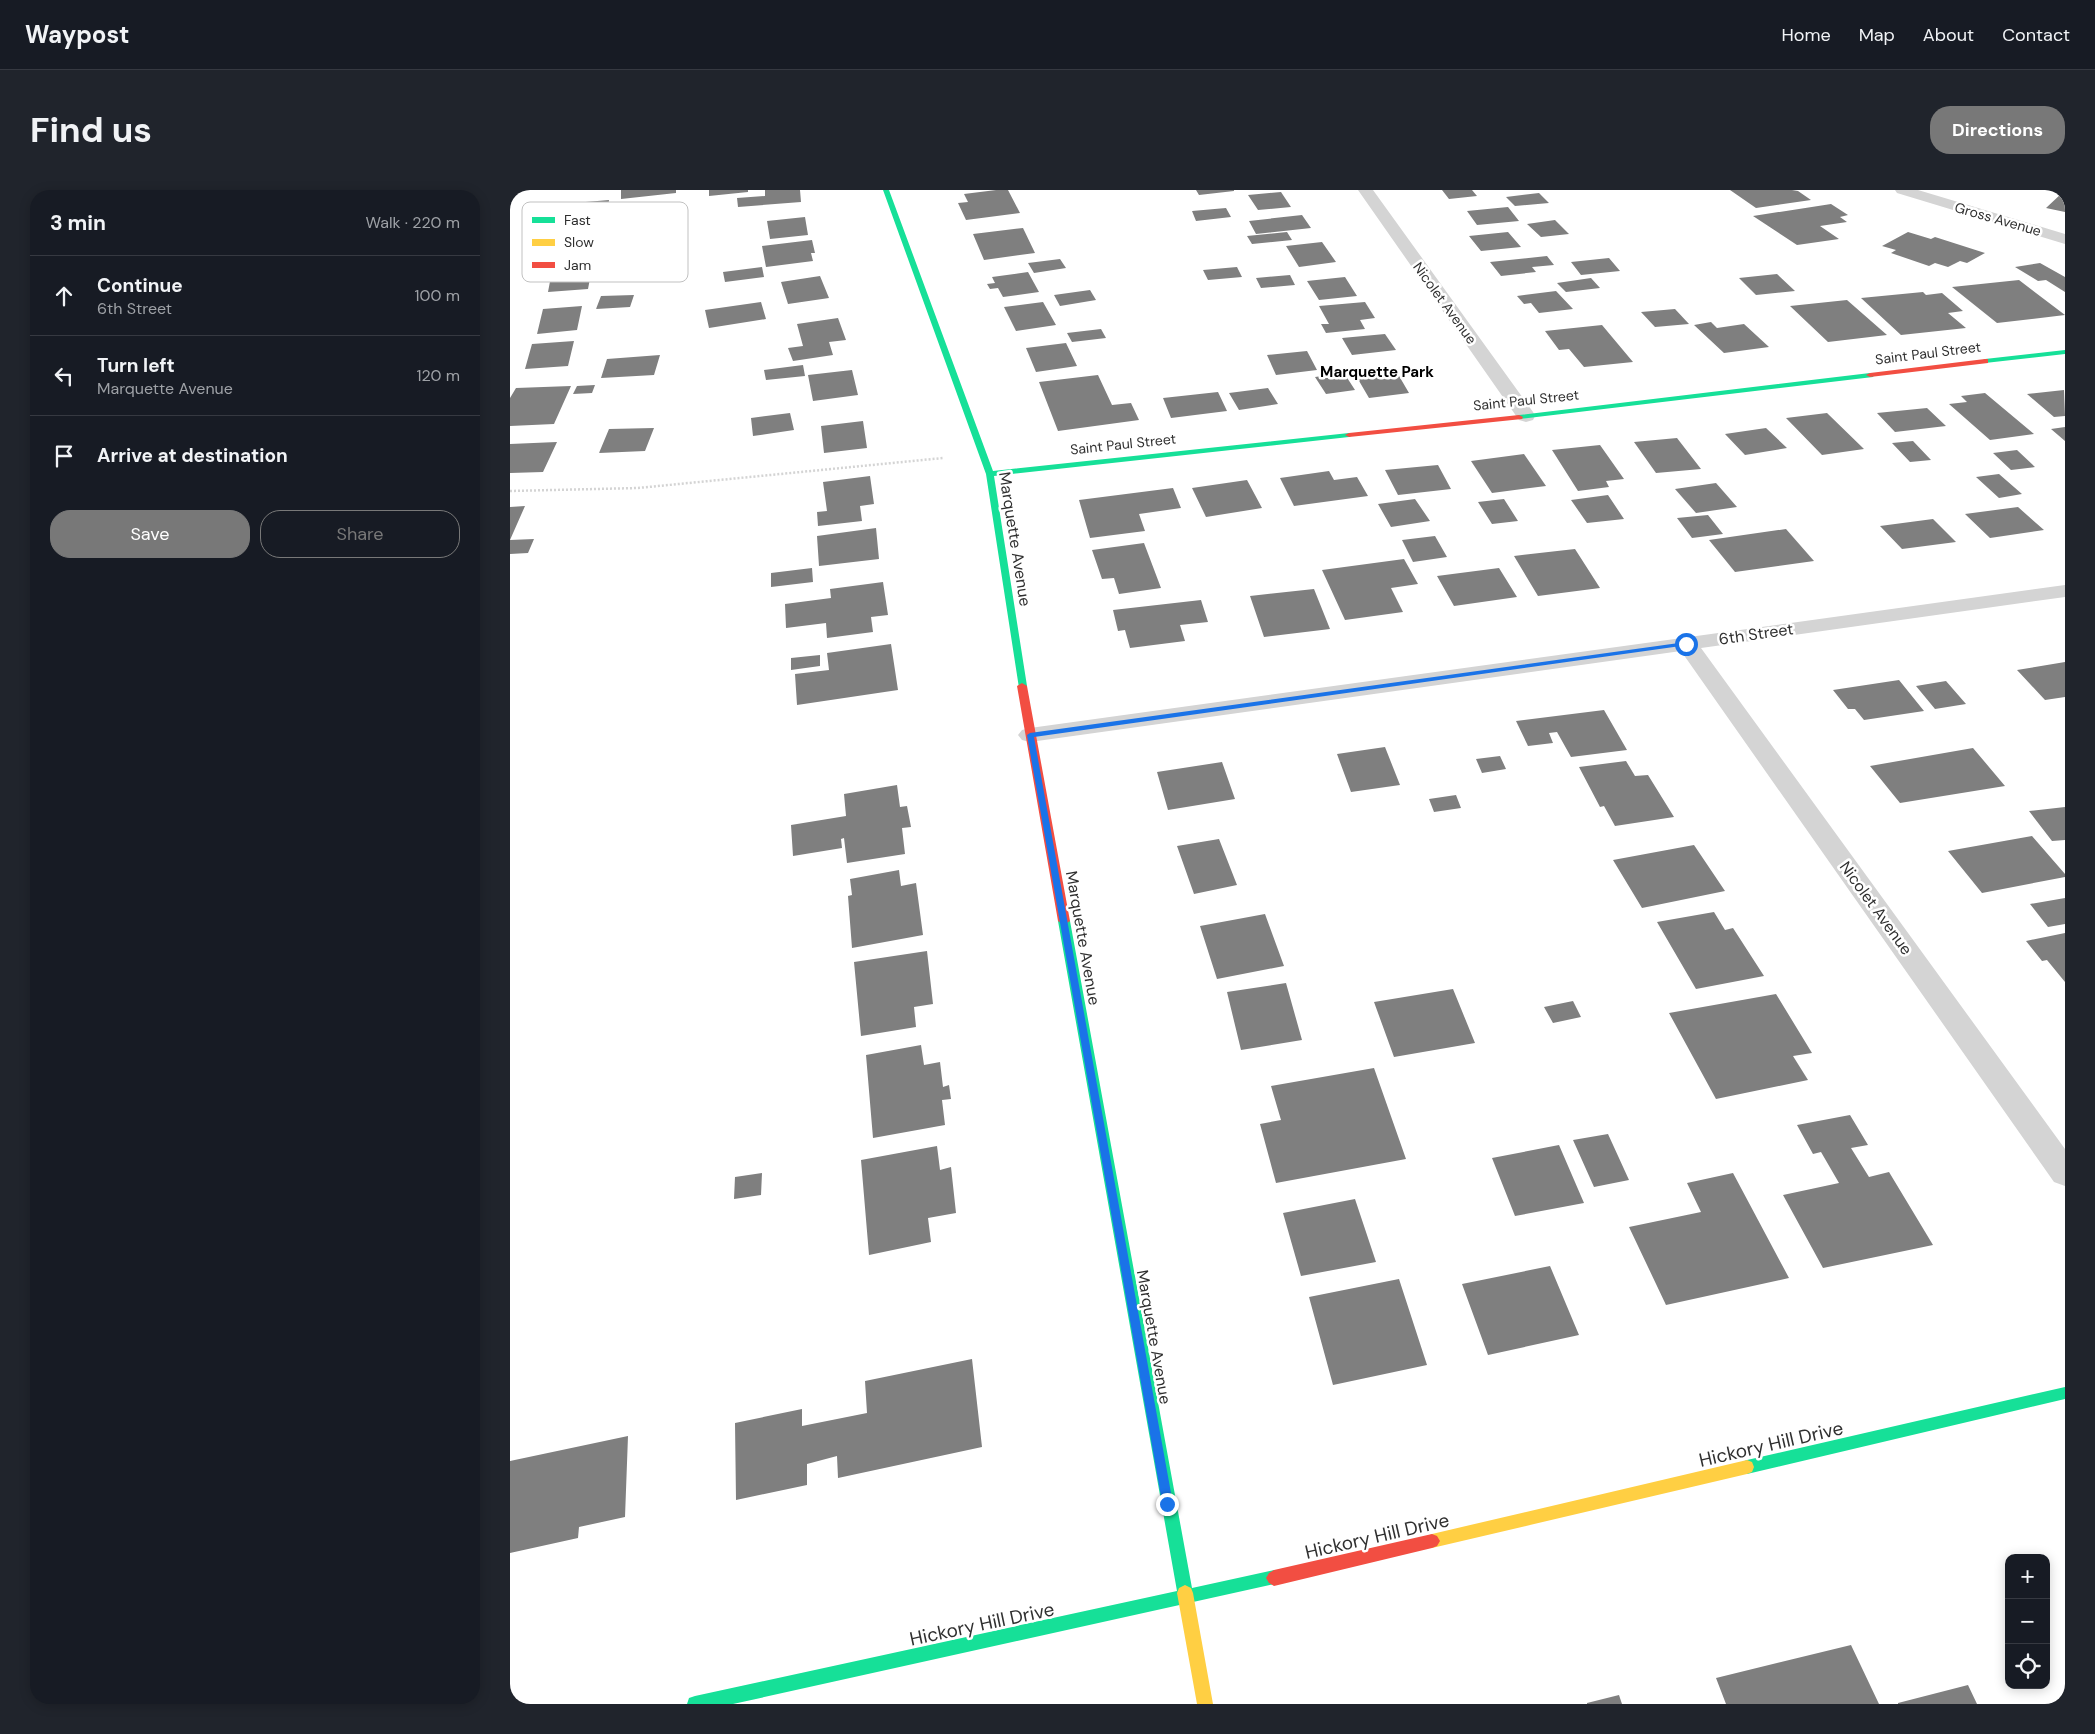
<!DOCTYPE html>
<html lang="en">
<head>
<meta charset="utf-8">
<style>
	:root { --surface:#171b24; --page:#20242c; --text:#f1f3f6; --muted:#9ea1a6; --line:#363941; --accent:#787878 }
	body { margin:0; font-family:"DM Sans",sans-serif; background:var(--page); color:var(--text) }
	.controls { position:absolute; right:15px; bottom:15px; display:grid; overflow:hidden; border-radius:10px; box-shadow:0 2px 12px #0003 }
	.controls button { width:45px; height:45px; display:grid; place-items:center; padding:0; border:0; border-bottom:1px solid var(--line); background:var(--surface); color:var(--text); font:25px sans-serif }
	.stop { position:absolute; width:15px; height:15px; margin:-11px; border:4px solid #1a73e8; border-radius:50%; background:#fff }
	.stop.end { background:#1a73e8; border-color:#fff; box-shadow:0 1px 5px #0008 }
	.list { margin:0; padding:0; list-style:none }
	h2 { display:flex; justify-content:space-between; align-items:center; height:65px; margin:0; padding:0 20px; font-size:21px }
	h2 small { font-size:16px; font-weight:400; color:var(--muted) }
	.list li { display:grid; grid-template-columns:32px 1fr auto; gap:15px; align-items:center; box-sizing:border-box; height:80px; padding:0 20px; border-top:1px solid var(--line) }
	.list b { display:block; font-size:19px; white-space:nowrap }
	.list p { margin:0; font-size:16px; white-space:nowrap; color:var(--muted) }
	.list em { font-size:16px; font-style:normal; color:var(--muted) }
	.actions { display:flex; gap:10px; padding:15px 20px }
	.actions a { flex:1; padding:11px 0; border:1px solid var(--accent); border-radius:20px; text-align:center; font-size:18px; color:var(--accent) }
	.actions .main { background:var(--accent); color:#fff }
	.icon { flex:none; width:28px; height:28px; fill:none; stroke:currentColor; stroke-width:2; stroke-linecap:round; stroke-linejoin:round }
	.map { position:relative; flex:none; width:1555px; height:1514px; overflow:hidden; border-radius:20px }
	header { display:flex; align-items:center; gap:30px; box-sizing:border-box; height:70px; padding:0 25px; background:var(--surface); border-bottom:1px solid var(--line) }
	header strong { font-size:24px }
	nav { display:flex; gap:28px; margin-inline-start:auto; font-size:18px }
	.intro { display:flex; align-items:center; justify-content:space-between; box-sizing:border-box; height:120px; padding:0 30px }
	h1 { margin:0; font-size:35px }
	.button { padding:12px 22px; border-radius:20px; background:var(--accent); color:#fff; font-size:18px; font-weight:700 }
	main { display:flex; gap:30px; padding:0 30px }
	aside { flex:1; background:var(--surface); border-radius:20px; box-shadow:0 2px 12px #0003 }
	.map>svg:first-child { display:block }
</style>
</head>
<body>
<header>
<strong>Waypost</strong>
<nav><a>Home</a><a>Map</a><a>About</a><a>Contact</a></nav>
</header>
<div class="intro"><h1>Find us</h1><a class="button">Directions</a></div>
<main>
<aside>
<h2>3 min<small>Walk · 220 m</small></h2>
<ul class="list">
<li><svg class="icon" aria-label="ahead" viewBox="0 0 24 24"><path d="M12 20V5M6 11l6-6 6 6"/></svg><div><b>Continue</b><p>6th Street</p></div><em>100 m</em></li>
<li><svg class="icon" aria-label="left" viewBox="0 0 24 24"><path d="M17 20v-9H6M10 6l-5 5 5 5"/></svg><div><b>Turn left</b><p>Marquette Avenue</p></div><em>120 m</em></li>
<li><svg class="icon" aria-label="arrive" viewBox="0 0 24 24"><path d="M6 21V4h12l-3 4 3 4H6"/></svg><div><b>Arrive at destination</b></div></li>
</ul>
<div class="actions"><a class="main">Save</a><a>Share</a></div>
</aside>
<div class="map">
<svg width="1555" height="1514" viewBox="0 0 1555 1514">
	<rect width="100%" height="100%" fill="#fff"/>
	<path fill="#7f7f7f" d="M111,0H166V3L111,9Z
		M199,0H238V2L199,6Z
		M255,0H290L291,12L228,17L227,8L255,6Z
		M486,0H498L510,23L456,30L448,13L458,12L454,4Z
		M686,0H724V1L689,5Z
		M932,0H962L967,6L939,9Z
		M1220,0H1282L1288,1L1301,10L1246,18Z
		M771,2L781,17L748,20L738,5Z
		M1029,3L1039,13L1005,16L996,7Z
		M1552,3L1555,4V22L1536,18Z
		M99,10L97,27L60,31V24L54,25L55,18H64V13Z
		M1321,14L1338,25L1330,27L1337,32L1310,36L1329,49L1287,55L1243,26Z
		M998,17L1009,31L967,35L957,21Z
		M716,18L721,27L686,31L682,21Z
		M792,25L801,38L746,44L739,31Z
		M295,27L298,45L260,49L257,31Z
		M1045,30L1059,44L1031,47L1017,34Z
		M513,38L525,63L474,70L463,44Z
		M777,42L782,50L742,54L737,46Z
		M998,42L1011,57L971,61L959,46Z
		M1398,42L1421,49L1425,47L1475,63L1457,73L1450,71L1438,77L1425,73L1419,76L1381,63L1386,60L1372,56Z
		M302,50L305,63H301L303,71L256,77L252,56Z
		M812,52L826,72L789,77L776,56Z
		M1037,66L1044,75L1022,77L1026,82L991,86L980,72Z
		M94,68L93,77L82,78L78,99L38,102L42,81L57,80L58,71Z
		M1099,68L1110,81L1071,85L1061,72Z
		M550,69L556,78L524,83L518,73Z
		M1530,73L1555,87V102L1536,90L1528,91L1505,77Z
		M252,77L254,87L215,92L213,82Z
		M727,77L732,87L698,90L693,80Z
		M518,82L529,102L493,107L488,98L480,99L477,94L485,93L482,87Z
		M1267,84L1285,101L1246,105L1229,88Z
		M780,85L785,95L751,98L746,88Z
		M310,86L319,108L278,114L271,92Z
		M835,87L847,106L809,110L797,91Z
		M1081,88L1090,98L1056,102L1047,93Z
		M1509,90L1555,125L1487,133L1442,97Z
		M580,100L586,110L550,116L544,105Z
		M1046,101L1063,119L1029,123L1021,113L1014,114L1007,106Z
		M1413,102L1416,105L1432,103L1453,121L1438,123L1456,138L1391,145L1351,108Z
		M124,105L120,117L86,119L91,106Z
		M1337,110L1377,145L1318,152L1280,116Z
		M251,112L256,129L199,138L195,120Z
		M533,112L546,135L506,141L494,117Z
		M855,112L865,128L850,130L855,139L816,143L811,134H819L809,116Z
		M72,116L67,140L27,144L33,119Z
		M1165,119L1179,134L1145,137L1131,122Z
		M328,128L336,150L319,152L323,165L283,171L278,158L293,156L287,134Z
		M1201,132L1207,138L1234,134L1259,157L1214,163L1184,135Z
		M1092,135L1123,172L1074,177L1059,159L1049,160L1035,141Z
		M591,139L596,148L562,152L557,143Z
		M875,144L886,160L842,165L832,148Z
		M64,151L58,176L15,179L22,154Z
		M556,153L567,176L526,182L516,158Z
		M797,161L807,180L766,185L757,165Z
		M150,165L144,185L91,188L97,169Z
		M293,175L295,186L256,190L254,180Z
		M885,179L899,203L859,208L845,184Z
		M342,180L348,205L303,211L298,185Z
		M834,183L845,200L816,204L805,187Z
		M588,185L602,215L621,213L629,230L548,241L529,192Z
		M85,195L82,203L63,204L67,196Z
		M61,196L44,234L0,236V208L6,198Z
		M758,198L768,214L729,220L719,203Z
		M1554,200L1555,226L1544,227L1517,204Z
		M708,202L717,221L661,228L653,208Z
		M1475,203L1524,244L1480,250L1439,214L1457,212L1451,206Z
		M1417,218L1436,236L1385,242L1367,223Z
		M280,223L284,240L243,246L241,228Z
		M1317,223L1354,259L1312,265L1276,228Z
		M353,231L357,258L314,263L311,236Z
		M1555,237V251L1541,239Z
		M144,238L135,261L89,263L99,239Z
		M1256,238L1277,258L1235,265L1215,244Z
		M1167,248L1191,279L1146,283L1124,252Z
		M1403,251L1421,270L1400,272L1382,253Z
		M47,252L33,282L0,283V254Z
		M1090,255L1114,289L1096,291L1099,297L1068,301L1042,260Z
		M1507,260L1525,277L1501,280L1483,263Z
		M1014,264L1036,296L982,303L961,271Z
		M928,275L941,299L888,305L875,280Z
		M819,281L824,290L847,287L858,306L784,316L770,288Z
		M1489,284L1512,304L1489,308L1466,287Z
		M360,286L364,314L350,316L352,331L308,336L307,322L317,321L313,292Z
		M737,290L752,318L696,327L682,298Z
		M1206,293L1227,317L1186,323L1165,299Z
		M663,298L671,318L629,324L635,341L580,348L569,310Z
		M1098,305L1114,329L1077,333L1061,310Z
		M905,309L920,331L881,337L868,314Z
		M994,309L1008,331L982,334L968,312Z
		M15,316L0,350V317Z
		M1508,317L1534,340L1480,348L1455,324Z
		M1198,325L1213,344L1182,348L1167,328Z
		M1423,329L1446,352L1392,359L1370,336Z
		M366,338L369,369L309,376L307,346Z
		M1276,339L1304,371L1225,382L1199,350Z
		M925,346L937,367L903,372L892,350Z
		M24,349L18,363L0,364V350Z
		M634,353L651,398L609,404L604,388L592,389L582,360Z
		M1065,359L1090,398L1028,406L1004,366Z
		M894,369L908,394L881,398L893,422L835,430L812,380Z
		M302,378L303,392L261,397V383Z
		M989,378L1007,407L944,416L927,386Z
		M373,392L378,425L361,427L363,442L317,448L316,433L276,438L275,414L321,408L320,399Z
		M804,399L820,439L754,447L740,406Z
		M691,410L698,432L670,435L675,451L620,458L615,440L608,441L603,420Z
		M381,454L388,500L287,515L285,484L319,480L317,463Z
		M310,465V476L281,480V468Z
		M1555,472V507L1535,510L1507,480Z
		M1389,490L1414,521L1354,530L1345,519H1338L1323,500Z
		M1436,491L1456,514L1425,519L1406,496Z
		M1094,520L1117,560L1061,567L1047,542L1039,543L1043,553L1018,556L1006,531Z
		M875,557L890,595L841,602L827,564Z
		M1463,558L1495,596L1390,613L1360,576Z
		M990,566L996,579L972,583L966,569Z
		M1116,571L1125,586L1138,585L1164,627L1105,636L1094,616L1090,617L1069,577Z
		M712,572L725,609L658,620L647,582Z
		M387,595L390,617L397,616L401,637L392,638L395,664L337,673L334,648L331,649L332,658L283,666L281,635L336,626L334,604Z
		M946,605L951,618L924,622L919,609Z
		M1555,617V650L1542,651L1519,621Z
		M1522,646L1555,684V687L1472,703L1438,661Z
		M709,649L727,695L684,704L667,656Z
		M1184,655L1215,701L1132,718L1103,670Z
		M389,680L391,696L406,693L413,745L342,758L338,706L342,705L340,689Z
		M1555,708V734L1538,737L1520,714Z
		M1204,722L1215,740L1223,738L1254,786L1186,799L1147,732Z
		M755,724L774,776L707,789L690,736Z
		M1555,743V792L1537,770L1532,771L1516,751Z
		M417,761L423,814L404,817L406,837L351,846L344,772Z
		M776,793L792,850L731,860L717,802Z
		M943,799L965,853L884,867L864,812Z
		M1266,804L1302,863L1283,866L1298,890L1206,909L1159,823Z
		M1063,811L1071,827L1043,833L1034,817Z
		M411,855L414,875L430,872L433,897L439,895L441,909L432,910L435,935L363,948L356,865Z
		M864,878L896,969L766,993L750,934L771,930L761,896Z
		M1340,925L1358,955L1341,958L1359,987L1379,982L1423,1055L1313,1078L1273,1005L1329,993L1311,962L1303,964L1287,935Z
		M1098,944L1119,990L1084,997L1063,950Z
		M1049,955L1074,1013L1005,1026L982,968Z
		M427,956L430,980L441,977L446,1023L418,1028L421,1052L359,1065L351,970Z
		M252,983L251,1005L224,1009L225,987Z
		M1223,983L1279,1088L1156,1115L1119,1037L1191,1022L1177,993Z
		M845,1009L866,1072L791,1086L773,1023Z
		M1040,1076L1069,1145L978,1165L952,1094Z
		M889,1089L917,1175L823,1195L799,1107Z
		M462,1169L472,1257L328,1288L327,1266L297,1274V1295L226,1310L225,1233L292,1219V1236L357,1223L355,1191Z
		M118,1246L115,1327L69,1337L68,1348L0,1363V1271Z
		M1341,1455L1369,1514H1216L1206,1488Z
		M1458,1495L1467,1514H1388V1513Z
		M1109,1505L1112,1514H1077V1513Z"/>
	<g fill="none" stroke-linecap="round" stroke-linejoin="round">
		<path stroke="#d4d4d4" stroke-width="2.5" stroke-dasharray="2 2" stroke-linecap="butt" d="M0,301L128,298L433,268"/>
		<path fill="#d4d4d4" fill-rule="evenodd" d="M848,0H863L1023,222L1025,226L1023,230L1016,232L1009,230Z
			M1385,0H1408L1555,44V54L1387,3Z
			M1555,395V407L1191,458L1555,959V996L1544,992L1171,461L520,552L512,550L508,545L512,540L520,538Z"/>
		<path fill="#16e098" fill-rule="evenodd" d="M373,0H379L483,281L839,243L843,245L839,247L484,286L517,496L512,499L509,498L476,284Z
			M1555,160V164L1475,173L1471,171L1475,169Z
			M1360,183L1364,185L1363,187L1009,229L1005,227L1009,225Z
			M554,727L560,731L682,1398L764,1380L769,1383L772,1388L769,1393L223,1514H177L179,1508L185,1506L667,1401L548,731Z
			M1555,1197V1209L1237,1284L1232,1282L1230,1277L1232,1272L1237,1270Z"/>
		<path fill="#ffcf43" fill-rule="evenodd" d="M1237,1270L1242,1272L1244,1277L1242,1282L1237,1284L922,1358L917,1356L914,1351L917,1346L922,1344Z
			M675,1395L681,1398L683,1403L703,1514H687L667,1403L669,1398Z"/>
		<path fill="#f24e42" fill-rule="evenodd" d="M1475,169H1478V173L1360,187L1356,185L1360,183Z
			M1009,225L1013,227L1012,229L839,247L835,245L839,243Z
			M512,493L517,496L560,731L554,735L548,731L507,496Z
			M922,1344L927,1346L930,1351L927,1356L922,1358L764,1396L759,1393L756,1388L759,1383L764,1380Z"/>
	</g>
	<path fill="#1a73e8" d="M1176,452H1178V455L524,547L663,1314L661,1318L657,1319L653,1318L517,545L520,543Z"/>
	<g text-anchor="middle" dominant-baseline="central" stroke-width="5" stroke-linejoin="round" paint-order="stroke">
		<g font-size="14" fill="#303030" stroke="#fff">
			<text transform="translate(1488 29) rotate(16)">Gross Avenue</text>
			<text transform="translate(935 113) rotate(54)">Nicolet Avenue</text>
			<text transform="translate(1418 163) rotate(-7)">Saint Paul Street</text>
			<text transform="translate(1016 210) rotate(-6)">Saint Paul Street</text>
			<text transform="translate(613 254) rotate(-6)">Saint Paul Street</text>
		</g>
		<g font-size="15" font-weight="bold" fill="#000" stroke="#fff">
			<text x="867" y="182">Marquette Park</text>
		</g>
		<g font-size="16" fill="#303030" stroke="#fff">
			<text transform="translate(505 349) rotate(81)">Marquette Avenue</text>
			<text transform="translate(1246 444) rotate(-8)">6th Street</text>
			<text transform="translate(1366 718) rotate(54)">Nicolet Avenue</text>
			<text transform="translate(573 748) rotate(80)">Marquette Avenue</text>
			<text transform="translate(644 1147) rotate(80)">Marquette Avenue</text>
		</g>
		<g font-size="19" fill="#303030" stroke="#fff">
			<text transform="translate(1261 1254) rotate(-13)">Hickory Hill Drive</text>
			<text transform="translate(867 1346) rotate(-13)">Hickory Hill Drive</text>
			<text transform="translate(472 1434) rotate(-12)">Hickory Hill Drive</text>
		</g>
	</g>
	<rect x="12" y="12" width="166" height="80" rx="8" fill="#fff" stroke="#c1c1c1" stroke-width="1"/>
	<rect x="22" y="27" width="23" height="6" fill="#16e098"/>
	<rect x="22" y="49" width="23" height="7" fill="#ffcf43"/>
	<rect x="22" y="72" width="23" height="6" fill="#f24e42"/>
	<g font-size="14" fill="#303030">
		<text x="54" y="35">Fast</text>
		<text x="54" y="57">Slow</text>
		<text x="54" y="80">Jam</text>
	</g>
</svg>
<div class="controls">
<button>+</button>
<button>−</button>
<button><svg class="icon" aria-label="locate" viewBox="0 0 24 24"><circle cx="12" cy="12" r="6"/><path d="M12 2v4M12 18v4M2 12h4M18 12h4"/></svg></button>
</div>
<div class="stop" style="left:1176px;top:454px"></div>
<div class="stop end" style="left:657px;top:1314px"></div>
</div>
</main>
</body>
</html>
